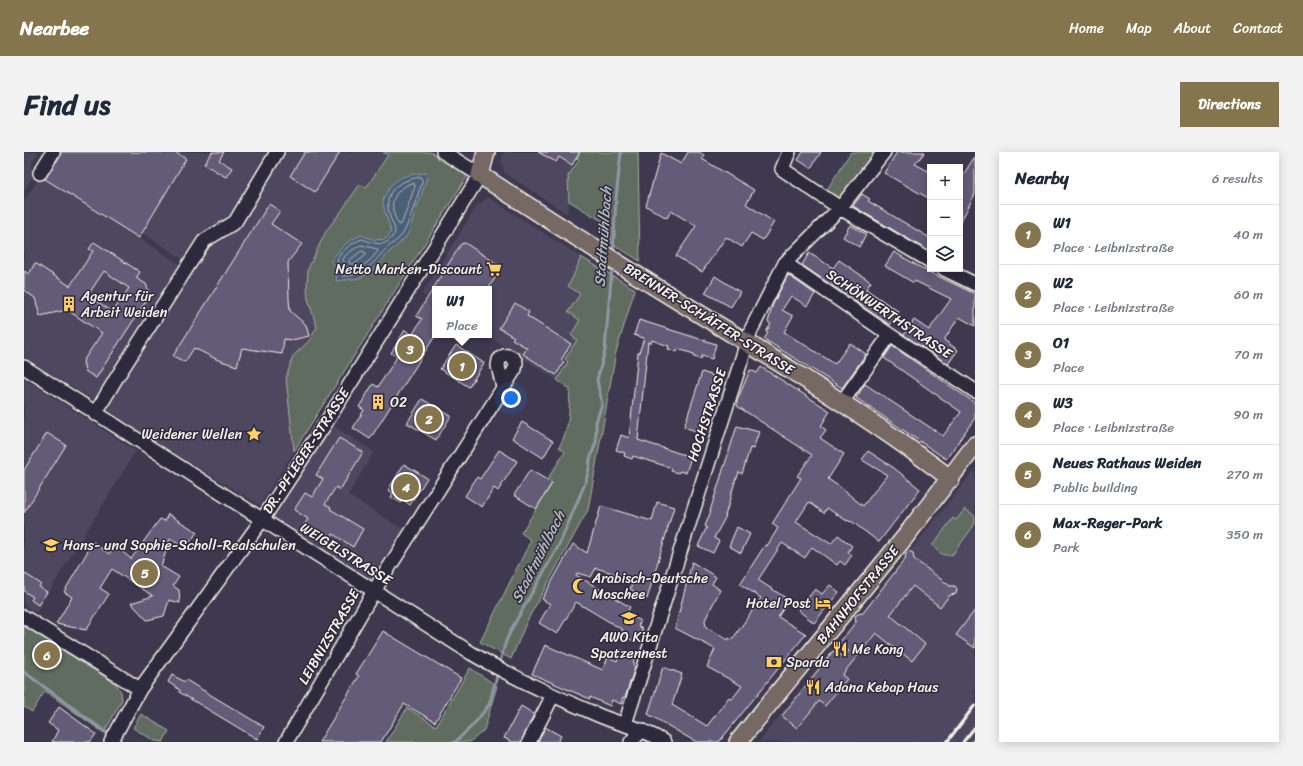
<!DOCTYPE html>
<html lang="en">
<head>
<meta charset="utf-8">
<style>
	:root { --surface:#fff; --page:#f2f2f3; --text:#1f2937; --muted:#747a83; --line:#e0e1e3; --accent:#84754c }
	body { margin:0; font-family:Sriracha,sans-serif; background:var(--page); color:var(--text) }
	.controls { position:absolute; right:12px; top:12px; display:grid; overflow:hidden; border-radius:0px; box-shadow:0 2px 10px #0003 }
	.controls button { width:36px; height:36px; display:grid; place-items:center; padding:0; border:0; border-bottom:1px solid var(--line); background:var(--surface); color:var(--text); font:20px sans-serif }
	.you { position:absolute; left:487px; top:246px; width:14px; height:14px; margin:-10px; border:3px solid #fff; border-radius:50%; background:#1a73e8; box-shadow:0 0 0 6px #1a73e833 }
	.badge { display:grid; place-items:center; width:26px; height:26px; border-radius:50%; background:var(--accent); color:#fff; font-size:13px; font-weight:700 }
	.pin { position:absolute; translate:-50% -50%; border:2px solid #fff; box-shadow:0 1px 4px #0006 }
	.popup { position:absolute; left:408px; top:134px; width:60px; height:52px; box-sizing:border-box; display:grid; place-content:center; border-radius:0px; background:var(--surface); filter:drop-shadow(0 1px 3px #0005); font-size:13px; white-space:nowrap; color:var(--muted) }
	.popup b { font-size:15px; color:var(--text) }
	.popup::after { content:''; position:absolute; left:50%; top:100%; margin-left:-8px; border:8px solid transparent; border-top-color:var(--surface) }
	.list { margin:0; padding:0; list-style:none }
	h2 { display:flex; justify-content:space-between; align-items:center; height:52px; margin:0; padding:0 16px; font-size:17px }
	h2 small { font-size:13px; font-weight:400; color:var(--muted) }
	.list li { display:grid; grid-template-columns:26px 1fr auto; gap:12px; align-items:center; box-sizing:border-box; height:60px; padding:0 16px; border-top:1px solid var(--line) }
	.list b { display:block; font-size:15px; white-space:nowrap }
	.list p { margin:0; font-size:13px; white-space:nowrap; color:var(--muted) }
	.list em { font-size:13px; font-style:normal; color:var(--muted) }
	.icon { flex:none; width:22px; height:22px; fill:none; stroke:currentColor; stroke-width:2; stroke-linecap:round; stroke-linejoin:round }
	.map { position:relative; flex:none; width:951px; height:590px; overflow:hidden; border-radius:0px }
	header { display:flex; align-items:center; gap:24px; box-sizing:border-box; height:56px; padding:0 20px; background:var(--accent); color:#fff }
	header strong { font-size:19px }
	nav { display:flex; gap:22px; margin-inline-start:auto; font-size:14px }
	.intro { display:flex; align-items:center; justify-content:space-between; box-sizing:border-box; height:96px; padding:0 24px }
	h1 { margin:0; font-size:28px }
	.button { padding:10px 18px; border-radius:0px; background:var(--accent); color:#fff; font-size:14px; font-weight:700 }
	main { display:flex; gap:24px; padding:0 24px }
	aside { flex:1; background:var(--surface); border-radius:0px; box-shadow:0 2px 10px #0003 }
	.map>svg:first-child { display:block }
</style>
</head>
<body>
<header>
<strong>Nearbee</strong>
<nav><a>Home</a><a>Map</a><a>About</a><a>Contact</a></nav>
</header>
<div class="intro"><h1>Find us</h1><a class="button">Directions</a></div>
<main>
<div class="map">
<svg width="951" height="590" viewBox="0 0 951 590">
	<rect width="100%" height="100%" fill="#3f394f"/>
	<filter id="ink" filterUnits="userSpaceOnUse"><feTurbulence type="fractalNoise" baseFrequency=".025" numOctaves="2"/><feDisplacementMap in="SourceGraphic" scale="8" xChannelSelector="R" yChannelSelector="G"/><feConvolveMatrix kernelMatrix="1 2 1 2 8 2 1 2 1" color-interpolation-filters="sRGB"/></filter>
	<g filter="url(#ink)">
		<path fill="#4d465e" d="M0,0H15L8,11V26L0,39Z
			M151,0H246L207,64L175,86L160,108L118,81L161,7Z
			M261,0H407L444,23L236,353L80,259L184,93L214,76Z
			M480,0H556L544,24L545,49L543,62L481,21L477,10Z
			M16,24L156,112L69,248L0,205V49Z
			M464,45L557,105L553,114V120L544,134L556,142V168L553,187L542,207L545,210L533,228L462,183H465V137H411V151L398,142L452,55Z
			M0,226L112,299L12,461L0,453Z
			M308,273L350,300L324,343L382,379L348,431L246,364Z
			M951,317V590H735Z"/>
		<path fill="#606c61" stroke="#aaaea4" d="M359,0H407L444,23L270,299L262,226L269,204L285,189L293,175L284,147L283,136L284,117L302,79L316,61L336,32L342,36L364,3Z
			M556,0H614L616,109L587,91L586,74L545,49L544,24L555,8L553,6Z
			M827,0H852L831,33L813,48L802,39Z
			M557,105L611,137L592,200L564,358L503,469L487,507L456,490L507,388L497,381L528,332L523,328L541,300L535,295C546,278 545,257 546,237L533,228L544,210L541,207L553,188L547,183L556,168L544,160L556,142L544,134C550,124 553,115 557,105Z
			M941,357L951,364V372L929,402C920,406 915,400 908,394L929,366L932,368Z
			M0,474L92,532L97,540L98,548L80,581L21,539L8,560L0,555Z
			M446,516L473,534L460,578L446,590H362L383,556L412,574Z
			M117,562L145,579L139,590L131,589L109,576Z"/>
		<path fill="#4c5f77" stroke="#8f99a4" d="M402,21L403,25L401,32L384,82L375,92L364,101L358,109L347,119L336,126L312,129C314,122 313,114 307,109C315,97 324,88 338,83L351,88L362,87L367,80C365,69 360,61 359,50C359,46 362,42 364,38C372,24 386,22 402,21Z"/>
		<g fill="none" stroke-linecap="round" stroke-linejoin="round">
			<path stroke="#b1b7bb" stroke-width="1" d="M396,25L398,27V31C392,47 388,63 381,78C377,87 368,91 361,98C348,112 340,125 318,124L313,107C319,98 327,91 338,87C349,91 361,96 368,85C370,82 371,82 371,79C370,72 366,67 365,61C359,38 376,28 396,25Z
				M387,31H390L391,34L378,71L375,73C364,54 367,40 387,31Z
				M337,93L353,97L354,99C346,110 336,118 323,118L319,107L323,102Z
				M338,99L342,101V103L331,112H326L325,109Z"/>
			<path stroke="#8f99a4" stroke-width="3" d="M589,102L592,46L597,0
				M475,513L482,489L488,476L535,393L562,329L565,316L566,307L572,290V270L578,252L573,228L581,198L588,115
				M0,520L87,584
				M431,590L449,573L465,553L474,520"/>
		</g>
		<path fill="#635b78" stroke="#f4f1e8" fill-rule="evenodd" d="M37,0H151L162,7L115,86L21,27L36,4Z
			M188,0H200L195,8L208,16L202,25L180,12Z
			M281,0H316L291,40L266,24Z
			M514,0H556L548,13L535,5L532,10Z
			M664,0H675L680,3L678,7L730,38L722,52L750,70L739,88L727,81L718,95L702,85L678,120L652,104L672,74L647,59L643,66L622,54L637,1L657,12Z
			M779,0H797L787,16L774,8Z
			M873,0H901L891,12L906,20V47L860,21Z
			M951,4V42L936,71V28Z
			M838,42L846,47L844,49L906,86V100L829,54Z
			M245,52L256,59L247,72L278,92L264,110L265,147L266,159L282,173L285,184L268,188L260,187L258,202L218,196L213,214L194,208L170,196L161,210L149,204Z
			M826,73L842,82L835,95L819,85Z
			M70,90L116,120L112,126L122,132L126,143L72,226L61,219L59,209L78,181L43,158L16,164L11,146L0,138V119L5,122L11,111L46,134L69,99L65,97ZM80,119L105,136L89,160L64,143Z
			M441,91L478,115L464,137H411V184L346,287L329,276L340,258L335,255L349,232L354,235L373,205L367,201L381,178L388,183L398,167L392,164L437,92Z
			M870,100L901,118L951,142V174L935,165L920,188L934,198L924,212L880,183L890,168L905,178L927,147L891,129L890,131L861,114Z
			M785,101L809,116L815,108L847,130L842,137L875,160L866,173L778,113Z
			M764,123L791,142L783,154L767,144L758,158L769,164L760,180L811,212L826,191L842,202L818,236L740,187L744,181L742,180L747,172L744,170L749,152Z
			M691,124L716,140L707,155L681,141Z
			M491,151L505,160L503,164L547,192L537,208L540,210L532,223L499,202L503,196L488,187L490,185L475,176Z
			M615,168L692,192L688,207L678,204L677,207L670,205V202L654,197L653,200L644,197L645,194L636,191L628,188L627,191L624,190L614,288L667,305L662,321L656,319L655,321L647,319L648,316L609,304L608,307L600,304L601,301L592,298L597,283L605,286L614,201H615L620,186L610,183Z
			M432,193L460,211L445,235L416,217Z
			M868,194L951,251V266L922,307L832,246L841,232L919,284L937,260L860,206Z
			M737,215L806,259L797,274L802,278L796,286L820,302L804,327L817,336L839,354L863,323L838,308L844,299L870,316L896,337L855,390L827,369L826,370L824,368L823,369L803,356L800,361L785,350L772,370L807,392L814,383L828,394L824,400L828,403L821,413L816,409L813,413L788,395L781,406L758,391L734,428L765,448L754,465L782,482L695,590H672L624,562L639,515L658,522L648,553L683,574L705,545L708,547L718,534L683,515L691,497L651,476L668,410L692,425L688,432L696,438L681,468L682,475L704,488L705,486L708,488L737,446L716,432L741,393L743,394L754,376L748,372L777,326L773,324L788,303L713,254V249L726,218L733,221Z
			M678,220L693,225L675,280L660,275Z
			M398,247L427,264L412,288L383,271Z
			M498,270L529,289L519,306L488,286Z
			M713,274L735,280L729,297L726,296L718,322L715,320L713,326H712L701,364H702L690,386L695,389L689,401L674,394L683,375L681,374L687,359H686Z
			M23,281L42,293L0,361V318Z
			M315,286L339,300L316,338L312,335L301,352L307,355L306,357L339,377L329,395L309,382L304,391L288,381L279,375L284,367L270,358L281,341L288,345L299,327L292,323Z
			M475,298L493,309L474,339L470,336L458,355L441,344L453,325L456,327Z
			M380,312L403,326L386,353L379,348L377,351L367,345L369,341L364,338Z
			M506,318L528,331L512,357L490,343Z
			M633,350L650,355L623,447L609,442L610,439L606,437L608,431L604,430L605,426L572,416L567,425L553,421L552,423L606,455L603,461L617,469L614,474L619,477L611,490L597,482L599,478L552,450L533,482L515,471L526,452L518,447L549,392L563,401L577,354L628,369Z
			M144,362L173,380L162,396L146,387L137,414L155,425L149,434L155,438L156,451L145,448L140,464L123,468L107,451L129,444L88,417L76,436L85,442L62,478L32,472L48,445L40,440L69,390L85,402L91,393L107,407L136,367L141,369Z
			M713,375L726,382L717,401L705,394Z
			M885,399L889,401L890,407L926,434H931L933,437L932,442L926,443L916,455L889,434L866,463L901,492L888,509L852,481L818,523L823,527L801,554L795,549L773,576L758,564L809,499L820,505L825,499L815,491L832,470L831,464L834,462L839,461L881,407L882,401Z
			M0,421L17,432L15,435L23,440L14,453L7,448L9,445L0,439Z
			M806,433L815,440L790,471L774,458L791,437L798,442Z
			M951,458V496L932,483Z
			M359,479L437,526L411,570L380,552L357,590H295L335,524L332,522Z
			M521,493L579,518L584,505L593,509L597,498L611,502L609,514L611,515L601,546L599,545L597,552L588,548L586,554L566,545V547L508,522Z
			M148,523L161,530L162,528L240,575L233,587L155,540L156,538L144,530Z
			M497,554L510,562L497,590H488L480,586Z
			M35,555L72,582L66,590H28L34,578L24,571Z
			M521,575L537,584L534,590H514Z"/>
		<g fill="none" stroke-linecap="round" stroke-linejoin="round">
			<defs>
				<path id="minor" d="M765,0L758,17L816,56L906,109
					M16,21L29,0
					M761,111L866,183L951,239
					M920,117L951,132
					M0,215L447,501C488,525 531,545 574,563C597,573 619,576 640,590
					M818,250L866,183
					M71,262L93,225L180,89L211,70L253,0
					M0,465L116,537
					M601,572L727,178L761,111L816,56L860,0
					M87,590L116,537L238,368L303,269L456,23L419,0
					M262,590L350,439L491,217L492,210C489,205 483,202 478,205L475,208L474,214L479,235
					M505,590L529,543
					M607,590L618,578"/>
				<path id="major" d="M462,0L456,23C526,68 595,113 666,156C755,210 844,264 927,327
					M714,590L881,385L951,293"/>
			</defs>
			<use href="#minor" stroke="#f4f1e8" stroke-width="16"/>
			<use href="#major" stroke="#f4f1e8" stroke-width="20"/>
			<use href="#minor" stroke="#2f2a3d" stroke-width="13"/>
			<use href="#major" stroke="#766964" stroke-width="17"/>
			<path stroke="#f4f1e8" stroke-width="3" d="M923,590L951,553
				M939,590L951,575
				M949,590L951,587"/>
		</g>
	</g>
	<defs>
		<symbol id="supermarket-bare" viewBox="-9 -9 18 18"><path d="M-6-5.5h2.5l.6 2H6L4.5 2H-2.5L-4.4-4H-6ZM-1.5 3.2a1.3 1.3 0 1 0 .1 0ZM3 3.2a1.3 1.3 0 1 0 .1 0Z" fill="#ffd166" stroke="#2f2a3d" stroke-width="2.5" paint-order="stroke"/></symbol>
		<symbol id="building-bare" viewBox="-9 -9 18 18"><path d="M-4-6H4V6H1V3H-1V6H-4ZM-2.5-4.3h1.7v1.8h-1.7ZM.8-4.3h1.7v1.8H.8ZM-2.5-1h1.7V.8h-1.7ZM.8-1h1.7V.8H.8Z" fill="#ffd166" stroke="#2f2a3d" stroke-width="2.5" paint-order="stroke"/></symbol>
		<symbol id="sight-bare" viewBox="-9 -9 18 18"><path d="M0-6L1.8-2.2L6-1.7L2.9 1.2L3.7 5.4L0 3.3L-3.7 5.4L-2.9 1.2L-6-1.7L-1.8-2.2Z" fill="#ffd166" stroke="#2f2a3d" stroke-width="2.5" paint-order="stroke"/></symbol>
		<symbol id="school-bare" viewBox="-9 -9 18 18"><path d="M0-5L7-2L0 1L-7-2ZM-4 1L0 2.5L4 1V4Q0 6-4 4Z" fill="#ffd166" stroke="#2f2a3d" stroke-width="2.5" paint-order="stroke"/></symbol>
		<symbol id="mosque-bare" viewBox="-9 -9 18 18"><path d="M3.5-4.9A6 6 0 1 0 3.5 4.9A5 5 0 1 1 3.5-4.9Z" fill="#ffd166" stroke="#2f2a3d" stroke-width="2.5" paint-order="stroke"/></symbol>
		<symbol id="hotel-bare" viewBox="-9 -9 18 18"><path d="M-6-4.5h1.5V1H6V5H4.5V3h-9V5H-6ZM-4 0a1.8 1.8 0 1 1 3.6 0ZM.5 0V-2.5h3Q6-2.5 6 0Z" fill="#ffd166" stroke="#2f2a3d" stroke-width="2.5" paint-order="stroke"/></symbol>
		<symbol id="restaurant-bare" viewBox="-9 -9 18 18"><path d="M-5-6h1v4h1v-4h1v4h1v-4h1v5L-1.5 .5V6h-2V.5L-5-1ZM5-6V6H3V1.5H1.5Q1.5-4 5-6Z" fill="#ffd166" stroke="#2f2a3d" stroke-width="2.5" paint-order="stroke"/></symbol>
		<symbol id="bank-bare" viewBox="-9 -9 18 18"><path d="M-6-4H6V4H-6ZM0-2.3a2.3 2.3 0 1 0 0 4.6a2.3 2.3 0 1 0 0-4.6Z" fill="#ffd166" stroke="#2f2a3d" stroke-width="2.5" paint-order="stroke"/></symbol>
	</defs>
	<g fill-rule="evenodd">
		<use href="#supermarket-bare" x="459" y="106" width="22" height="22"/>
		<use href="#building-bare" x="34" y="141" width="22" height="22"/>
		<use href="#building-bare" x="343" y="239" width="22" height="22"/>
		<use href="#sight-bare" x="219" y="271" width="22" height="22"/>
		<use href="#school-bare" x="16" y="382" width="22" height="22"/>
		<use href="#mosque-bare" x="545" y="423" width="22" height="22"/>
		<use href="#hotel-bare" x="788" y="440" width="22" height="22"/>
		<use href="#school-bare" x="594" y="455" width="22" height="22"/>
		<use href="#restaurant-bare" x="805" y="486" width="22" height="22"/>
		<use href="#bank-bare" x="739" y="499" width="22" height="22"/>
		<use href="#restaurant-bare" x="778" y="524" width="22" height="22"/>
	</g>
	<g text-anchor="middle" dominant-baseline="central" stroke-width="3" stroke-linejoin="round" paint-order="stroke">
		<g font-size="14" fill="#f4f1e8" stroke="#2f2a3d" text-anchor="start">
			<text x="458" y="117" text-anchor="end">Netto Marken-Discount</text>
			<text x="57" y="144">Agentur für<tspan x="57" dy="16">Arbeit Weiden</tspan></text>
			<text x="366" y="250">O2</text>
			<text x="218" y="282" text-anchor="end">Weidener Wellen</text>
			<text x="39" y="393">Hans- und Sophie-Scholl-Realschulen</text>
			<text x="568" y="426">Arabisch-Deutsche<tspan x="568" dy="16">Moschee</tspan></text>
			<text x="787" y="451" text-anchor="end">Hotel Post</text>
			<text x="605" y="485" text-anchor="middle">AWO Kita<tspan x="605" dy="16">Spatzennest</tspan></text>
			<text x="828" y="497">Me Kong</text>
			<text x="762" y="510">Sparda</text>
			<text x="801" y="535">Adana Kebap Haus</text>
		</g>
		<g font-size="14" fill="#f4f1e8" stroke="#2f2a3d">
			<text transform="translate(865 162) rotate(34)">SCHÖNWERTHSTRASSE</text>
			<text transform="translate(685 167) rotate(32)">BRENNER-SCHÄFFER-STRASSE</text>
			<text transform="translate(683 263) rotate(-72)">HOCHSTRASSE</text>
			<text transform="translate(282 299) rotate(-57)">DR.-PFLEGER-STRASSE</text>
			<text transform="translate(322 402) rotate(32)">WEIGELSTRASSE</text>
			<text transform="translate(834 443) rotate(-51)">BAHNHOFSTRASSE</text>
			<text transform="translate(305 485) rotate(-60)">LEIBNIZSTRASSE</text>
		</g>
		<g font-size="15" font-style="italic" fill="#b1b7bb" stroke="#2f2a3d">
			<text transform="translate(579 85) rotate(-86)">Stadtmühlbach</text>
			<text transform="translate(514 405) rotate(-63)">Stadtmühlbach</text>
		</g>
	</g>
</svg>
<div class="controls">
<button>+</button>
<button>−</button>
<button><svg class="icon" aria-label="layers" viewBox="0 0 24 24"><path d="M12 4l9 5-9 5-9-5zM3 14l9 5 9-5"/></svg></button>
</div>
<div class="you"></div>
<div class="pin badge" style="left:438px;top:214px">1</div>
<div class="popup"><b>W1</b>Place</div>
<div class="pin badge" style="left:405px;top:267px">2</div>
<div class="pin badge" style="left:386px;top:197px">3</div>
<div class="pin badge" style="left:382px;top:335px">4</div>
<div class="pin badge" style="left:121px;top:421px">5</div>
<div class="pin badge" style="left:23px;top:503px">6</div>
</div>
<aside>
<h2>Nearby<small>6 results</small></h2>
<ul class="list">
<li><span class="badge">1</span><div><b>W1</b><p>Place · Leibnizstraße</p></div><em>40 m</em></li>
<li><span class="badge">2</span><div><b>W2</b><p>Place · Leibnizstraße</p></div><em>60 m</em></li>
<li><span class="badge">3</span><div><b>O1</b><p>Place</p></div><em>70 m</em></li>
<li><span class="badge">4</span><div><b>W3</b><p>Place · Leibnizstraße</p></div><em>90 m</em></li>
<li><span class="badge">5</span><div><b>Neues Rathaus Weiden</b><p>Public building</p></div><em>270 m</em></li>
<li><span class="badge">6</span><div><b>Max-Reger-Park</b><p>Park</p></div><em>350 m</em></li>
</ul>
</aside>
</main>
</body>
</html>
